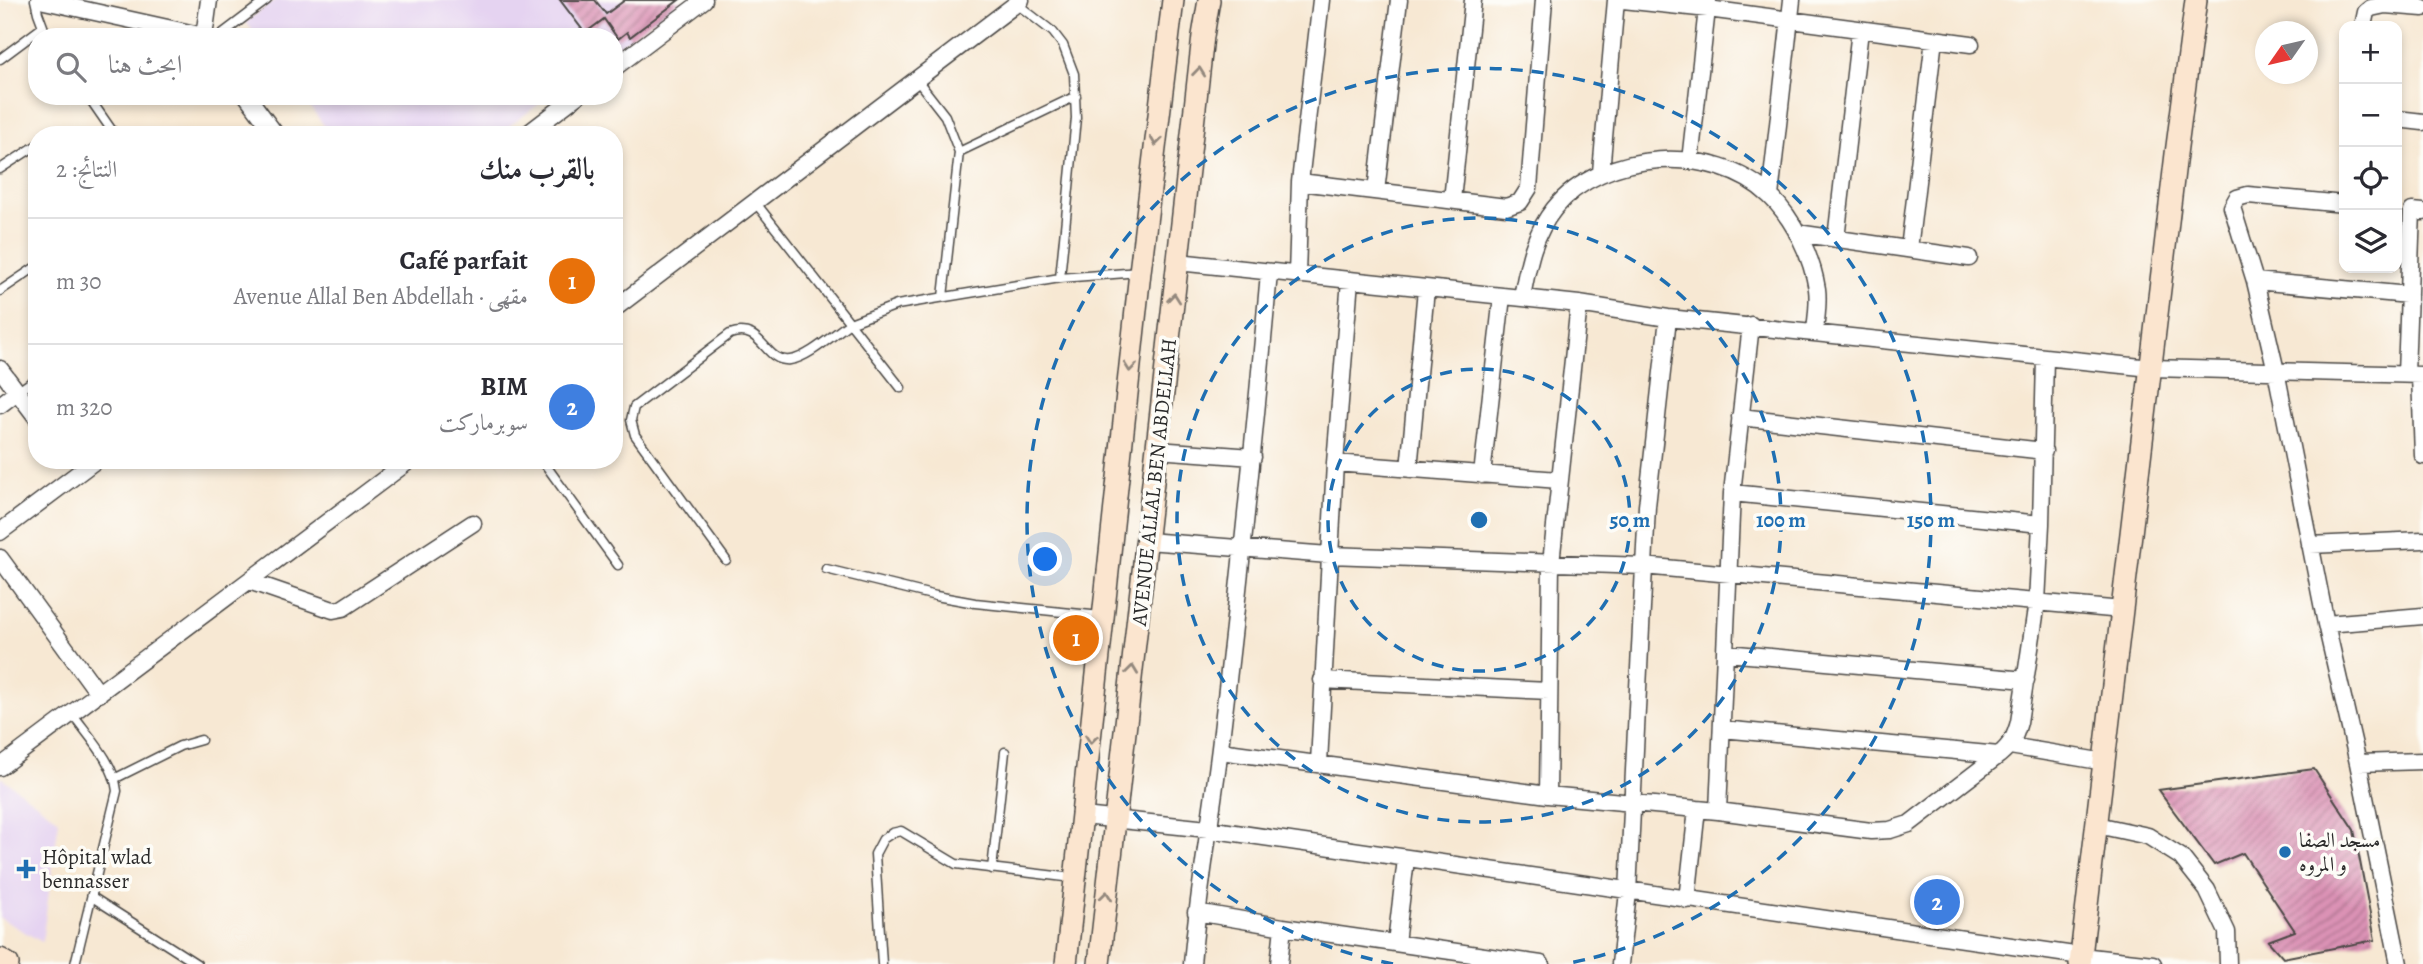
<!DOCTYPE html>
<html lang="ar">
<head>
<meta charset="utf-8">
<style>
	:root { --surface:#fff; --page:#f2f2f3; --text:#2b2b33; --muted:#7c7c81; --line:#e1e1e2; --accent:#1f6fb2 }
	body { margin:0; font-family:Alegreya,Amiri,serif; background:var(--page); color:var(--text); direction:rtl }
	.controls { position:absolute; right:21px; top:21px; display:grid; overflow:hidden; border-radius:14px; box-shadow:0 4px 10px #0003 }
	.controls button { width:63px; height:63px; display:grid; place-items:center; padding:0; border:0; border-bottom:2px solid var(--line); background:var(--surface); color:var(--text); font:35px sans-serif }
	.compass { position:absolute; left:2255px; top:21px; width:63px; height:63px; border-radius:50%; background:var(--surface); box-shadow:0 4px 10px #0003; rotate:236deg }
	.you { position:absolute; left:1046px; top:560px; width:24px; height:24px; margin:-18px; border:5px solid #fff; border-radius:50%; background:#1a73e8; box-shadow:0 0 0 10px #1a73e833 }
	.badge { display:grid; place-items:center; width:46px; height:46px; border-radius:50%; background:var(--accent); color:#fff; font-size:23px; font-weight:700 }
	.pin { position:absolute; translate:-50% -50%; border:4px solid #fff; box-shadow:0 2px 7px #0006 }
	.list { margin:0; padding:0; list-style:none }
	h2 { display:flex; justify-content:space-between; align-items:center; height:91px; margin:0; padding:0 28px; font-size:30px }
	h2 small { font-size:23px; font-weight:400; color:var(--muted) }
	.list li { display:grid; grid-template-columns:46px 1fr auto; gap:21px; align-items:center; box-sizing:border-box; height:126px; padding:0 28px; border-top:2px solid var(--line) }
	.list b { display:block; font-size:26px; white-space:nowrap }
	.list p { margin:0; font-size:23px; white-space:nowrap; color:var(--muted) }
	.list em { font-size:23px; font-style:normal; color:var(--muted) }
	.icon { flex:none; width:38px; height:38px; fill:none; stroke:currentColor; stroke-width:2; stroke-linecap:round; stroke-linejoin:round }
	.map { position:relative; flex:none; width:2423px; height:964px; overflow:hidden; direction:ltr }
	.search { position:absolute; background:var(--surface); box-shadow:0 4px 10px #0003; left:28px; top:28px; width:595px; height:77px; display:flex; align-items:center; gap:18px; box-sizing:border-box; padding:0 24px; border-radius:28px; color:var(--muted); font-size:26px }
	.panel { position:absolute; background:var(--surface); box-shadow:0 4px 10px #0003; left:28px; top:126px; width:595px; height:343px; border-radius:28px; direction:rtl }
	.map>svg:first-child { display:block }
</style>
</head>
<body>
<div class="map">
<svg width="2423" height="964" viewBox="0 0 2423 964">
	<defs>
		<pattern id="building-hatch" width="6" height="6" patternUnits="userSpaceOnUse" patternTransform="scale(1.75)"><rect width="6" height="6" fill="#db92b5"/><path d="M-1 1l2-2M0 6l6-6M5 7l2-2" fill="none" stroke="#b27793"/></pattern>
	</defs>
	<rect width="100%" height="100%" fill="#fdfcf7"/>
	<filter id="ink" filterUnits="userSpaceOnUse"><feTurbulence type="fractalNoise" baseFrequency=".0143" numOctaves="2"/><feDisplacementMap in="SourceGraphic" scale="14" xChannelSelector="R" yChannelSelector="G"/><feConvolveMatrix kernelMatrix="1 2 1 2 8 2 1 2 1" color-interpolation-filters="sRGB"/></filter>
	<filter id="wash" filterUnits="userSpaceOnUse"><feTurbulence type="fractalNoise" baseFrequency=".00686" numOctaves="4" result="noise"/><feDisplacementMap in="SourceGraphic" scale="28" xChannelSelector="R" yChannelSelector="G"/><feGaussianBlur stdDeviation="1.57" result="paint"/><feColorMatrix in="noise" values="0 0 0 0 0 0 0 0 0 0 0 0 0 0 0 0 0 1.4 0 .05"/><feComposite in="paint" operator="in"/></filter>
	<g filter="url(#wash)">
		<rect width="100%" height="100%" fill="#f7e8d3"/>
		<path fill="#e5d3f1" d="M275,0H682L614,49V37H257L246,22Z
			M302,96H550L497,135H331Z
			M2,778L59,820L42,942L0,918V779Z"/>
		<g id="blocks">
			<path fill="url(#building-hatch)" d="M560,0H595L606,14L625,0H679L630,37L627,32L618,39L604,19L585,33Z
				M2314,769L2354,830L2375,940L2283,958L2268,941L2295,931L2243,853L2214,865L2158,790Z"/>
		</g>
	</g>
	<g filter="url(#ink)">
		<use href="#blocks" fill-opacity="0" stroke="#4a4744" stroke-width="2"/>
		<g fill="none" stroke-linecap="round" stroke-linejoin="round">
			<defs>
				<path id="lane" d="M35,0L38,13L47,37
					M1017,4L1053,32L1063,45L1074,74L1076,118L1060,278
					M218,37L267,0
					M0,59L43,27
					M917,80L945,116L959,152L943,297
					M88,96L115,135
					M959,152L1076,96
					M0,169L37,145
					M755,202L850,323L897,305L1060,278L1140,272
					M0,291L37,266
					M17,392L37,378
					M542,460L618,565
					M726,560L635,435L631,420L634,407L730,334C764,323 763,363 790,360C808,358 835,333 850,323L901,388
					M826,569L936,596L975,603L1101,616
					M72,713C89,737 114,762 117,791L75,964
					M116,778L180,746L201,740
					M992,869L1005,752
					M92,897L197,964
					M882,964L875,854L883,839L892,833L901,831L956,864L1073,878"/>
				<path id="street" d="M40,0L204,36
					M1623,0L1708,9L1971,44
					M2363,26L2366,12L2371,8L2385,5L2423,8
					M204,37L209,0
					M614,68L704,0
					M247,96L276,135
					M2397,119L2423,122
					M526,135L577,96
					M1690,161L1708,0
					M1601,172L1616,0
					M1300,182L1506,207L1520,202L1529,188L1544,0
					M1376,191L1399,0
					M1770,196L1792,0
					M1452,200L1473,0
					M2344,204L2248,195L2237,198L2232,207L2255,281L2276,371L2326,624L2358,763L2399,964
					M1797,233L1969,258
					M1836,239L1860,30
					M1909,249L1934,39
					M1178,262L1579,304L1668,318L2151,368L2423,375
					M1297,275L1300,182L1321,0
					M2255,281L2409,295
					M1522,297C1528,265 1533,235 1554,209C1602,149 1715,143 1770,196C1794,219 1812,257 1817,289C1819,303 1816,318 1815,332
					M614,309L1021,0
					M0,369L37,418
					M2406,374L2412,211L2423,212
					M2420,375L2423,456
					M0,405L17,392
					M1740,417L2044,451
					M1157,450L1253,457
					M1335,463L1559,480
					M1409,469L1426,289
					M1482,475L1502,296
					M1732,493L2041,524
					M0,532L96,460
					M1147,541L1329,555L1643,566L2122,610
					M2310,545L2423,540
					M0,558L99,694
					M249,581L333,610L343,608L473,523
					M2326,624L2423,616
					M1726,653L2026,680
					M1322,680L1549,691
					M1722,729L1999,755
					M2010,746L2105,762
					M1220,751L1548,795L1718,811L1871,831L1890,830L1909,824L1999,755C2011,745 2015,737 2019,722L2037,602L2041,524L2045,358
					M1319,763L1335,463L1350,280
					M2358,763L2423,761
					M0,767L410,460
					M1548,795L1551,563L1579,304
					M1718,811L1732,493L1751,325
					M1083,816L1208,829L2081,956L2153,964
					M2097,825L2148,836L2181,857L2207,890L2227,932L2228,964
					M1687,900L1697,809
					M1196,912L1283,927L1541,964
					M1396,943L1406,859
					M1192,964C1198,892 1211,820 1220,748C1239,590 1255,431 1269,273
					M1279,964L1283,927
					M1620,964L1628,892L1647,506L1668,318"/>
				<path id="secondary" d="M0,959L8,964
					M1066,964L1140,272L1173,0
					M1099,964L1203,36L1209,0
					M2080,964L2176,154L2196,0"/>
			</defs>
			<use href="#lane" stroke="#4a4744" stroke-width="11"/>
			<use href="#street" stroke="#4a4744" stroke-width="19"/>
			<use href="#secondary" stroke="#4a4744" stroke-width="24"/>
			<use href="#lane" stroke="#fff" stroke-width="8"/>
			<use href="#street" stroke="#fff" stroke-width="16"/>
			<use href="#secondary" stroke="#fbe5cf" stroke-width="21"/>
		</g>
		<defs><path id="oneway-chevron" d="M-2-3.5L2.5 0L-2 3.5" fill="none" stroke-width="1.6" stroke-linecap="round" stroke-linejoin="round" transform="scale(1.75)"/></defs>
		<g stroke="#93887d">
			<use href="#oneway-chevron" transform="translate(1199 72) rotate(-84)"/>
			<use href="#oneway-chevron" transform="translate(1156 141) rotate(97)"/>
			<use href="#oneway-chevron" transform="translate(1174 298) rotate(-84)"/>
			<use href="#oneway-chevron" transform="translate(1130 367) rotate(96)"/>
			<use href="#oneway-chevron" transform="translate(1132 670) rotate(-83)"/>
			<use href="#oneway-chevron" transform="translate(1091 739) rotate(96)"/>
			<use href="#oneway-chevron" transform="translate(1106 896) rotate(-83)"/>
		</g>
	</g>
	<g fill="none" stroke="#1f6fb2" stroke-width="3.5" stroke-dasharray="12 9">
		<circle cx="1479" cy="520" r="151"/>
		<circle cx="1479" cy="520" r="302"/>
		<path d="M1393 964A452 452 0 1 1 1565 964"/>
	</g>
	<g fill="#1f6fb2" stroke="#fdfcf7" stroke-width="2.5">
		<circle cx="2285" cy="852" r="7"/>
		<path d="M22.5 858.5h7v7h7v7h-7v7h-7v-7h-7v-7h7z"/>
	</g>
	<g text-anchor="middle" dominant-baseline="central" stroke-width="7" stroke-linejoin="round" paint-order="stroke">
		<g font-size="21" fill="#2b2b2b" stroke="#fdfcf7">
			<text transform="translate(1154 482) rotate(-84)">AVENUE ALLAL BEN ABDELLAH</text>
		</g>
		<g font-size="21" fill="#2b2b2b" stroke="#fdfcf7" text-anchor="start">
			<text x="2299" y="840">مسجد الصفا<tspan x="2299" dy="24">و المروه</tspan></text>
			<text x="42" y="857">Hôpital wlad<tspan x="42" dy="24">bennasser</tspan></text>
		</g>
	</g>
	<circle cx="1479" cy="520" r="10" fill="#1f6fb2" stroke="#fdfcf7" stroke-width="3.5"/>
	<g font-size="21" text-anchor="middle" font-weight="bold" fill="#1f6fb2" stroke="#fdfcf7" stroke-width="7" stroke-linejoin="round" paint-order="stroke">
		<text x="1630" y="527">50 m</text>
		<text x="1781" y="527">100 m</text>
		<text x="1931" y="527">150 m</text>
	</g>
</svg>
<div class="controls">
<button>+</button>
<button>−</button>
<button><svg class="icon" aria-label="locate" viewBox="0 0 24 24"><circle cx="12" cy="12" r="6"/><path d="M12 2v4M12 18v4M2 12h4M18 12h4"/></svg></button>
<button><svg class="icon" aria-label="layers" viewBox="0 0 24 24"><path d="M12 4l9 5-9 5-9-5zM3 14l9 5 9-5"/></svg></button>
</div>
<svg class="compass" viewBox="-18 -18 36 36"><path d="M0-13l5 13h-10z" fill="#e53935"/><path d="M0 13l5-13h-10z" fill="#7c7c81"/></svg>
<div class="you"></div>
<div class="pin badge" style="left:1076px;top:638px;background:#e8710a">1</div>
<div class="pin badge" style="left:1937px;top:902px;background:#3f7fe0">2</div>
<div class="search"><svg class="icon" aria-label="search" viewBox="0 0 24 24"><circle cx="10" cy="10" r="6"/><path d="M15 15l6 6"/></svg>ابحث هنا</div>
<section class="panel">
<h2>بالقرب منك<small>النتائج: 2</small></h2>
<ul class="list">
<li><span class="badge" style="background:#e8710a">1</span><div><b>Café parfait</b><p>مقهى · Avenue Allal Ben Abdellah</p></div><em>30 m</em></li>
<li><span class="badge" style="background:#3f7fe0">2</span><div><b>BIM</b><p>سوبرماركت</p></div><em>320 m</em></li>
</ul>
</section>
</div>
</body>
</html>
